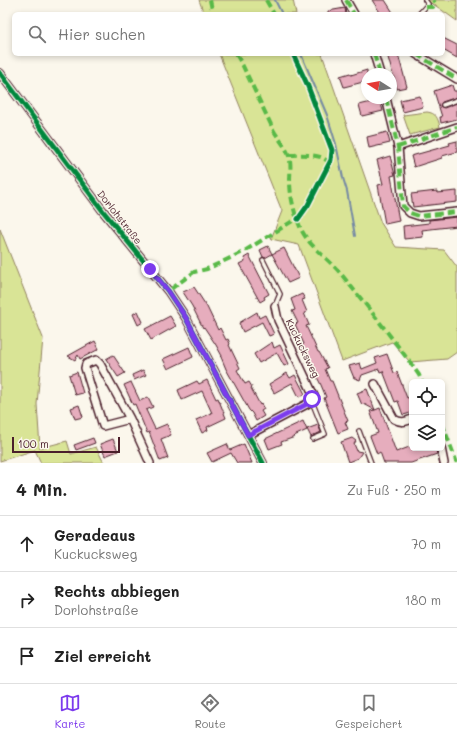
<!DOCTYPE html>
<html lang="de">
<head>
<meta charset="utf-8">
<style>
	:root { --surface:#fff; --page:#f6f6f6; --text:#222; --muted:#767676; --line:#e0e0e0; --accent:#7c3aed }
	body { margin:0; font-family:Mali,sans-serif; background:var(--page); color:var(--text) }
	.controls { position:absolute; right:12px; bottom:12px; display:grid; overflow:hidden; border-radius:6px; box-shadow:0 2px 6px #0003 }
	.controls button { width:36px; height:36px; display:grid; place-items:center; padding:0; border:0; border-bottom:1px solid var(--line); background:var(--surface); color:var(--text); font:20px sans-serif }
	.compass { position:absolute; left:361px; top:68px; width:36px; height:36px; border-radius:50%; background:var(--surface); box-shadow:0 2px 6px #0003; rotate:281deg }
	.scale { position:absolute; left:12px; bottom:10px; width:108px; box-sizing:border-box; padding-left:4px; border:2px solid #4a1f2b; border-top:0; font-size:11px; line-height:14px; white-space:nowrap; color:#4a1f2b; -webkit-text-stroke:3px #fbf7ec; paint-order:stroke }
	.stop { position:absolute; width:12px; height:12px; margin:-9px; border:3px solid #7c3aed; border-radius:50%; background:#fff }
	.stop.end { background:#7c3aed; border-color:#fff; box-shadow:0 1px 4px #0008 }
	.list { margin:0; padding:0; list-style:none }
	h2 { display:flex; justify-content:space-between; align-items:center; height:52px; margin:0; padding:0 16px; font-size:17px }
	h2 small { font-size:13px; font-weight:400; color:var(--muted) }
	.list li { display:grid; grid-template-columns:26px 1fr auto; gap:12px; align-items:center; box-sizing:border-box; height:56px; padding:0 16px; border-top:1px solid var(--line) }
	.list b { display:block; font-size:15px; white-space:nowrap }
	.list p { margin:0; font-size:13px; white-space:nowrap; color:var(--muted) }
	.list em { font-size:13px; font-style:normal; color:var(--muted) }
	.icon { flex:none; width:22px; height:22px; fill:none; stroke:currentColor; stroke-width:2; stroke-linecap:round; stroke-linejoin:round }
	.map { position:relative; flex:none; width:457px; height:463px; overflow:hidden }
	.search { position:absolute; background:var(--surface); box-shadow:0 2px 6px #0003; left:12px; right:12px; top:12px; height:44px; display:flex; align-items:center; gap:10px; box-sizing:border-box; padding:0 14px; border-radius:6px; color:var(--muted); font-size:15px }
	.sheet { height:220px; background:var(--surface) }
	nav { display:flex; justify-content:space-around; align-items:center; box-sizing:border-box; height:56px; border-top:1px solid var(--line); background:var(--surface); font-size:11px; color:var(--muted) }
	nav a { display:grid; justify-items:center; gap:2px }
	nav .on { color:var(--accent) }
	.map>svg:first-child { display:block }
</style>
</head>
<body>
<div class="map">
<svg width="457" height="463" viewBox="0 0 457 463">
	<rect width="100%" height="100%" fill="#fbf7ec"/>
	<filter id="ink" filterUnits="userSpaceOnUse"><feTurbulence type="fractalNoise" baseFrequency=".025" numOctaves="2"/><feDisplacementMap in="SourceGraphic" scale="8" xChannelSelector="R" yChannelSelector="G"/><feConvolveMatrix kernelMatrix="1 2 1 2 8 2 1 2 1" color-interpolation-filters="sRGB"/></filter>
	<g filter="url(#ink)">
		<path fill="#d9e496" stroke="#928260" d="M199,0H293L296,14H204Z
			M425,0H457V21L436,6Z
			M219,54H322L381,223L396,247L444,250L457,267V352L447,359L410,362L392,342L342,361L299,245L271,239L282,211Z
			M427,112C436,113 438,118 440,127L410,135L403,115Z
			M0,229L43,338L37,404L40,448L67,441L71,454L96,447L104,463H41L35,450L0,461Z"/>
		<g fill="none" stroke-linecap="round" stroke-linejoin="round">
			<path stroke="#768aa4" stroke-width="2" d="M275,0L282,14
				M301,54L327,115L336,144L343,178L347,191L355,236"/>
		</g>
		<path fill="#e6adbd" stroke="#4a1f2b" d="M372,0H385L394,14H381Z
			M345,8L346,14H328V11Z
			M443,38L457,45V58L443,50Z
			M387,54H398L407,87L397,89Z
			M367,70V81L344,87L340,76L350,73L351,75Z
			M452,85L454,91H457V97L442,102L440,106L444,108L457,103V119L441,123L440,117H442L434,91Z
			M420,96L423,107L403,112L400,100Z
			M380,100L383,111L362,116L359,105Z
			M387,132L390,143L369,148L367,137Z
			M457,141V152L442,156V158L414,167L411,156L450,145L449,143Z
			M390,156L395,175L391,176L399,221L385,224L378,185L383,184L377,160Z
			M437,191V193L457,191V202L413,207L411,194Z
			M457,217V226L422,230L423,237L404,239L403,226L429,223V220Z
			M268,246L272,254L265,258L263,257L260,250Z
			M284,248L299,278L288,283L272,254Z
			M249,255L269,294L264,297L265,299L260,302L239,264L245,261L244,258Z
			M194,287L207,307L218,330L220,328L226,340L228,339L230,344L229,345L240,368L237,370L245,384L249,382L252,387L251,388L260,405L261,404L264,409L261,411L264,416L256,421L252,413L249,410L226,369L221,357L222,356L216,345L204,327L203,328L192,306L183,292Z
			M302,294L305,299L302,300L307,312L304,313L309,325L306,326L318,352H319L328,368L325,369L330,381H332L348,421L345,422L348,429L338,433L324,398L326,397L321,385L301,345L304,344L295,324L298,323L292,311L295,310L291,299Z
			M138,311L143,322L138,325L133,314Z
			M257,312L259,318L265,315L274,334L269,336L262,322L243,332L239,323Z
			M170,316L176,326L151,340L145,329Z
			M95,341L99,349L80,359L78,355L75,360L68,356Z
			M272,342L274,348L280,345L289,364L284,366L277,353L259,363L254,354Z
			M189,347L193,357L168,369L163,359Z
			M387,354L394,373L397,372L407,398L410,397L412,403V412L407,414L403,415L398,401L395,402L383,371L380,372L379,369L362,375L360,380L355,378H354L349,366L360,363L362,369L377,363L375,358Z
			M113,355L125,373L118,377L106,359Z
			M143,370L146,375L134,380L132,375Z
			M77,372L83,393L75,395L69,375Z
			M287,373L290,378L295,375L305,394L299,397L292,383L274,393L269,384Z
			M207,380L216,399L218,398L226,418L207,427L208,430L202,433L196,420L212,413L202,391L182,400L178,390L197,381L199,384Z
			M131,382L140,401L148,397L153,407L146,410L155,429L167,424L171,435L161,439L168,458L160,461L149,432L147,433L135,404L133,405L124,385Z
			M367,389L375,410L380,408L396,452L412,446V448H435L437,454L411,463H384L380,452L377,454L370,436L378,433L370,411L375,410L364,404L362,405L357,393Z
			M79,405L83,417L75,419L71,408Z
			M303,421L307,430L294,436L295,437L281,442L282,444L269,449L265,439Z
			M318,425L321,432L311,437L307,429Z
			M93,438L95,443L76,450L74,445Z
			M352,438L356,441L354,444L357,451L362,452L358,458L348,462L341,442Z
			M113,439L118,451L105,456L100,444Z
			M227,444L230,450L244,444L252,463H237L231,453L212,462L207,453Z"/>
		<g fill="none" stroke-linecap="round" stroke-linejoin="round">
			<defs>
				<path id="lane" d="M419,14L428,4L425,0
					M443,105L457,100
					M263,260L280,294L275,306
					M311,399L325,434L313,439
					M359,431L371,463"/>
				<path id="street" d="M346,0L354,14
					M374,54L380,74
					M416,54L457,79
					M0,73L103,211L168,291L186,318L263,463
					M386,98L398,147L403,206L410,213L419,216L457,212
					M398,147L457,127
					M375,384L394,419C401,423 405,422 412,419
					M130,419L103,426L85,368L86,364L96,360L100,364L130,419L150,463
					M248,435L307,404L314,396L278,320L275,306
					M441,448L444,463"/>
			</defs>
			<use href="#lane" stroke="#4a1f2b" stroke-width="6"/>
			<use href="#street" stroke="#4a1f2b" stroke-width="10"/>
			<use href="#lane" stroke="#fbf7ec" stroke-width="3.5"/>
			<use href="#street" stroke="#fbf7ec" stroke-width="7"/>
			<path stroke="#58b947" stroke-width="4" stroke-dasharray="8 4" stroke-linecap="butt" d="M210,0L213,14
				M266,0L274,14
				M346,0L354,14
				M426,7H433L435,3L433,0
				M236,54L242,64L274,131C280,141 288,149 290,160C291,167 290,174 290,181C290,197 295,217 302,231C311,248 329,259 341,274C368,307 394,340 419,375L422,382
				M374,54L380,74
				M416,54L457,79
				M386,98L398,147L403,206L410,213L419,216L457,212
				M398,147L457,127
				M289,155C300,155 321,153 328,162L331,160
				M171,289L194,272L207,269L243,252L299,217
				M442,423L457,463"/>
			<defs>
				<path id="cycleway" d="M293,54L307,84L332,150L331,160L308,205L298,219
					M0,73L103,211L168,291L186,318L263,463"/>
			</defs>
			<use href="#cycleway" stroke="#fbf7ec" stroke-width="8"/>
			<use href="#cycleway" stroke="#00873e" stroke-width="5"/>
		</g>
	</g>
	<g fill="none" stroke-linecap="round" stroke-linejoin="round" filter="url(#ink)">
		<path stroke="#7c3aed" stroke-width="5" d="M150,269L168,291L186,318L248,435L307,404L312,399"/>
	</g>
	<g text-anchor="middle" dominant-baseline="central" stroke-width="3" stroke-linejoin="round" paint-order="stroke">
		<g font-size="10" fill="#4a1f2b" stroke="#fbf7ec">
			<text transform="translate(120 217) rotate(52)">Dorlohstraße</text>
			<text transform="translate(303 348) rotate(64)">Kuckucksweg</text>
		</g>
	</g>
</svg>
<div class="controls">
<button><svg class="icon" aria-label="locate" viewBox="0 0 24 24"><circle cx="12" cy="12" r="6"/><path d="M12 2v4M12 18v4M2 12h4M18 12h4"/></svg></button>
<button><svg class="icon" aria-label="layers" viewBox="0 0 24 24"><path d="M12 4l9 5-9 5-9-5zM3 14l9 5 9-5"/></svg></button>
</div>
<svg class="compass" viewBox="-18 -18 36 36"><path d="M0-13l5 13h-10z" fill="#e53935"/><path d="M0 13l5-13h-10z" fill="#767676"/></svg>
<div class="scale">100 m</div>
<div class="stop" style="left:312px;top:399px"></div>
<div class="stop end" style="left:150px;top:269px"></div>
<div class="search"><svg class="icon" aria-label="search" viewBox="0 0 24 24"><circle cx="10" cy="10" r="6"/><path d="M15 15l6 6"/></svg>Hier suchen</div>
</div>
<section class="sheet">
<h2>4 Min.<small>Zu Fuß · 250 m</small></h2>
<ul class="list">
<li><svg class="icon" aria-label="ahead" viewBox="0 0 24 24"><path d="M12 20V5M6 11l6-6 6 6"/></svg><div><b>Geradeaus</b><p>Kuckucksweg</p></div><em>70 m</em></li>
<li><svg class="icon" aria-label="right" viewBox="0 0 24 24"><path d="M7 20v-9h11M14 6l5 5-5 5"/></svg><div><b>Rechts abbiegen</b><p>Dorlohstraße</p></div><em>180 m</em></li>
<li><svg class="icon" aria-label="arrive" viewBox="0 0 24 24"><path d="M6 21V4h12l-3 4 3 4H6"/></svg><div><b>Ziel erreicht</b></div></li>
</ul>
</section>
<nav>
<a class="on"><svg class="icon" aria-label="map" viewBox="0 0 24 24"><path d="M3 6l6-2 6 2 6-2v14l-6 2-6-2-6 2zM9 4v14M15 6v14"/></svg>Karte</a>
<a><svg class="icon" aria-label="directions" viewBox="0 0 24 24"><path d="M12 3l9 9-9 9-9-9zM9 14v-3h6M13 9l2 2-2 2"/></svg>Route</a>
<a><svg class="icon" aria-label="saved" viewBox="0 0 24 24"><path d="M7 4h10v16l-5-4-5 4z"/></svg>Gespeichert</a>
</nav>
</body>
</html>
